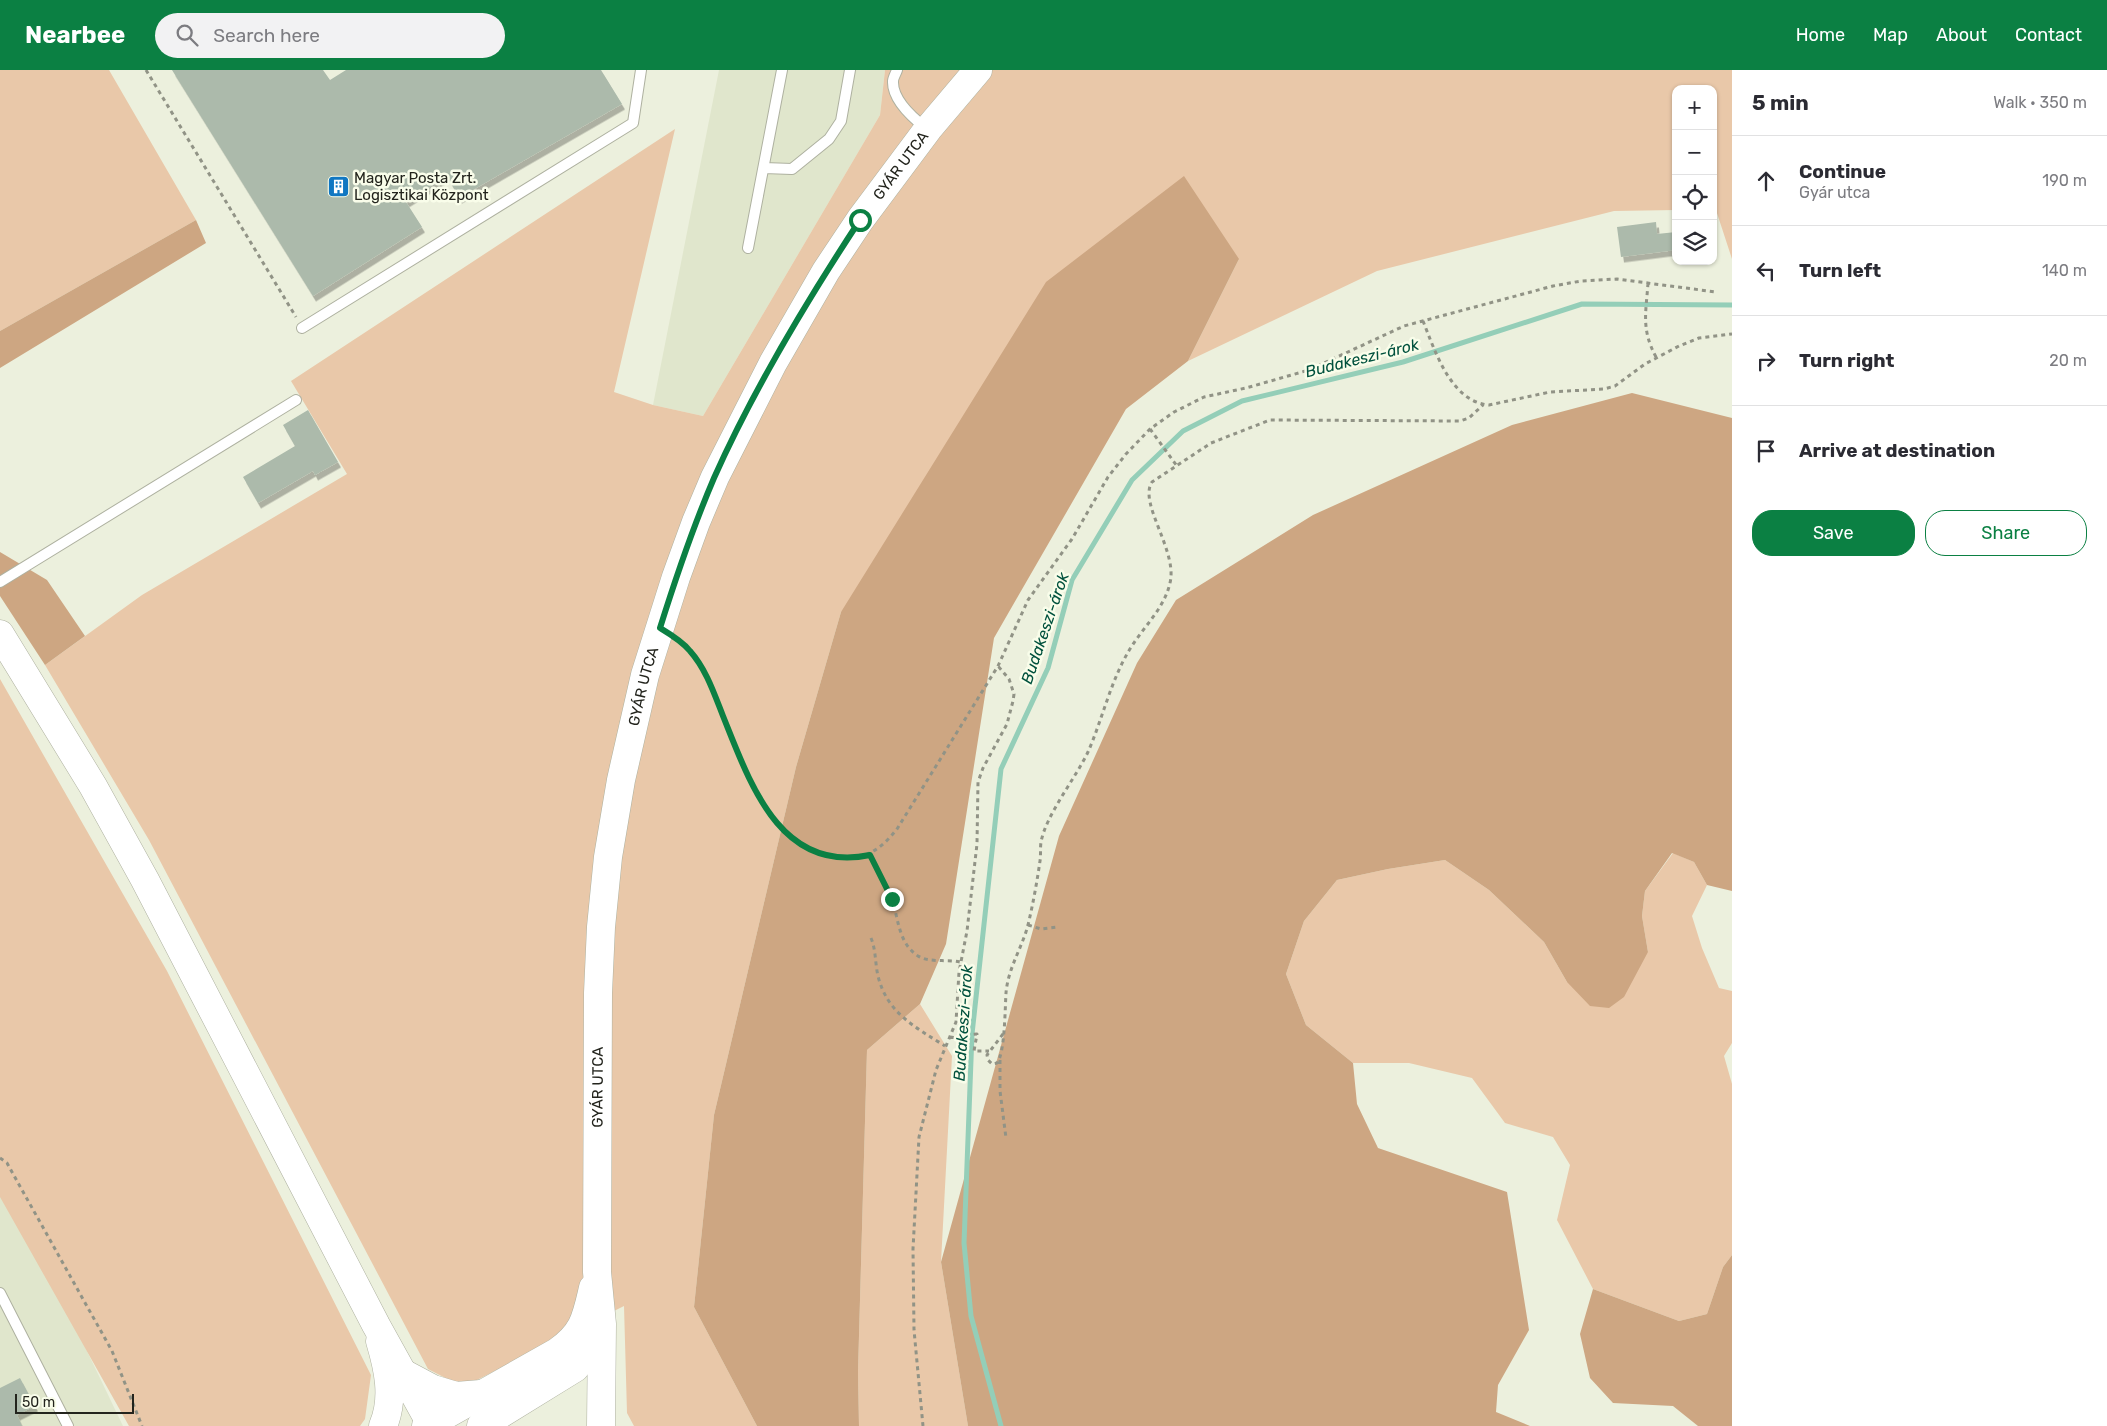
<!DOCTYPE html>
<html lang="en">
<head>
<meta charset="utf-8">
<style>
	:root { --surface:#fff; --page:#f2f2f3; --text:#2b2b33; --muted:#7c7c81; --line:#e1e1e2; --accent:#0b8043 }
	body { margin:0; font-family:Rubik,sans-serif; background:var(--page); color:var(--text) }
	.controls { position:absolute; right:15px; top:15px; display:grid; overflow:hidden; border-radius:10px; box-shadow:0 1px 4px #0004 }
	.controls button { width:45px; height:45px; display:grid; place-items:center; padding:0; border:0; border-bottom:1px solid var(--line); background:var(--surface); color:var(--text); font:25px sans-serif }
	.scale { position:absolute; left:15px; bottom:12px; width:119px; box-sizing:border-box; padding-left:5px; border:2px solid #23241d; border-top:0; font-size:14px; line-height:18px; white-space:nowrap; color:#23241d; -webkit-text-stroke:4px #f9fdea; paint-order:stroke }
	.stop { position:absolute; width:15px; height:15px; margin:-11px; border:4px solid #0b8043; border-radius:50%; background:#fff }
	.stop.end { background:#0b8043; border-color:#fff; box-shadow:0 1px 5px #0008 }
	.list { margin:0; padding:0; list-style:none }
	h2 { display:flex; justify-content:space-between; align-items:center; height:65px; margin:0; padding:0 20px; font-size:21px }
	h2 small { font-size:16px; font-weight:400; color:var(--muted) }
	.list li { display:grid; grid-template-columns:32px 1fr auto; gap:15px; align-items:center; box-sizing:border-box; height:90px; padding:0 20px; border-top:1px solid var(--line) }
	.list b { display:block; font-size:19px; white-space:nowrap }
	.list p { margin:0; font-size:16px; white-space:nowrap; color:var(--muted) }
	.list em { font-size:16px; font-style:normal; color:var(--muted) }
	.actions { display:flex; gap:10px; padding:15px 20px }
	.actions a { flex:1; padding:11px 0; border:1px solid var(--accent); border-radius:20px; text-align:center; font-size:18px; color:var(--accent) }
	.actions .main { background:var(--accent); color:#fff }
	.icon { flex:none; width:28px; height:28px; fill:none; stroke:currentColor; stroke-width:2; stroke-linecap:round; stroke-linejoin:round }
	.map { position:relative; flex:none; width:1732px; height:1356px; overflow:hidden }
	header { display:flex; align-items:center; gap:30px; box-sizing:border-box; height:70px; padding:0 25px; background:var(--accent); color:#fff }
	header strong { font-size:24px }
	nav { display:flex; gap:28px; margin-inline-start:auto; font-size:18px }
	.search { width:350px; height:45px; background:var(--page); display:flex; align-items:center; gap:12px; box-sizing:border-box; padding:0 18px; border-radius:28px; color:var(--muted); font-size:19px }
	main { display:flex }
	aside { flex:1; background:var(--surface) }
	.map>svg:first-child { display:block }
</style>
</head>
<body>
<header>
<strong>Nearbee</strong>
<div class="search"><svg class="icon" aria-label="search" viewBox="0 0 24 24"><circle cx="10" cy="10" r="6"/><path d="M15 15l6 6"/></svg>Search here</div>
<nav><a>Home</a><a>Map</a><a>About</a><a>Contact</a></nav>
</header>
<main>
<div class="map">
<svg width="1732" height="1356" viewBox="0 0 1732 1356">
	<defs>
		<filter id="shadow"><feDropShadow dx="3" dy="5.5" stdDeviation="0" flood-color="#0004"/></filter>
	</defs>
	<rect width="100%" height="100%" fill="#ecf0dd"/>
	<path fill="#e0e6cc" d="M719,0H885L880,45L703,346L653,335Z
		M0,1100L123,1356H0Z"/>
	<path fill="#e9c8a9" d="M0,0H109L196,150L0,261Z
		M885,0H1732V189L1716,140L1713,139V19H1676V140L1614,141L1377,201L1188,291L1239,189L841,542L796,697L714,1045L694,1237L757,1356H634L627,1343L624,1236L463,1317L428,1299L149,770L45,595L142,525L347,404L291,311L675,59L614,322L653,335L703,346L880,45Z
		M0,609L167,901L371,1305L365,1349L360,1356H129L0,1127Z
		M1673,783L1694,792L1707,815L1692,846L1702,878L1719,918L1732,921V973L1724,986L1732,1014V1185L1723,1197L1707,1244L1679,1251L1593,1219L1557,1150L1570,1095L1553,1067L1505,1053L1472,1008L1409,993H1353L1306,955L1286,904L1304,851L1337,810L1388,799L1445,790L1489,820L1544,872L1567,912L1648,882L1642,846L1645,821Z
		M920,934L952,986L941,1192L968,1356H859L858,1302L867,980Z"/>
	<path fill="#cda682" d="M1184,106L1239,189L1188,291L1126,339L994,568L946,874L920,934L867,980L858,1302L859,1356H757L694,1237L714,1045L796,697L841,542L1046,212Z
		M196,150L206,173L0,298V261Z
		M1632,323L1732,348V821L1707,815L1694,792L1672,783L1645,821L1642,846L1648,882L1624,927L1609,938L1590,936L1567,912L1544,872L1489,820L1445,790L1388,799L1337,810L1304,851L1286,904L1306,955L1353,993L1357,1034L1378,1078L1507,1122L1529,1260L1498,1315L1496,1342L1530,1356H968L941,1192L1059,766L1137,593L1176,530L1313,445L1512,355Z
		M0,482L47,510L85,566L45,595L0,526Z
		M1732,1185V1356H1698L1673,1336L1613,1333L1590,1308L1580,1264L1593,1219L1679,1251L1707,1244L1723,1197Z"/>
	<g fill="none" stroke-linecap="round" stroke-linejoin="round">
		<path stroke="#94ceb8" stroke-width="5" d="M1001,1356L971,1246L964,1173L972,964L1001,699L1048,598L1072,510L1132,410L1183,361L1242,331L1403,292L1582,234L1732,235"/>
	</g>
	<path fill="#acbaab" filter="url(#shadow)" d="M172,0H323L330,10L346,0H601L622,34L459,128L447,106L406,132L422,157L313,226Z
		M1656,152L1657,164L1676,162V180L1621,187L1617,157Z
		M308,340L338,392L315,405L313,401L258,433L243,407L295,376L283,355Z
		M20,1308L35,1336L17,1345L22,1356H0V1318Z"/>
	<g fill="none" stroke-linecap="round" stroke-linejoin="round">
		<defs>
			<path id="service" d="M897,0C896,3 893,8 893,11C892,30 914,49 927,59
				M764,98L792,99L829,69L841,51L850,0
				M748,178L782,0
				M302,258L633,53L641,0
				M0,512L296,330
				M0,1223L68,1356"/>
			<g id="secondary">
				<path d="M380,1271C388,1298 395,1328 383,1356"/>
				<path d="M403,1303L433,1319L456,1326L481,1324"/>
				<path d="M426,1356L557,1282C584,1263 586,1248 593,1218"/>
				<path d="M481,1356L575,1298L590,1279L600,1257"/>
				<path id="s1" d="M601,1356L602,1254L597,1202L598,923L601,857L608,787L621,710L645,605L676,507L696,452L715,407L773,293L826,201L860,150L928,59L978,0"/>
			</g>
			<path id="primary" d="M0,564L93,716L145,810L376,1255L432,1356"/>
		</defs>
		<use href="#service" stroke="#aeb1a0" stroke-width="12"/>
		<use href="#secondary" stroke="#aeb1a0" stroke-width="29"/>
		<use href="#primary" stroke="#aeb1a0" stroke-width="29"/>
		<path stroke="#919386" stroke-width="3" stroke-dasharray="4 4" stroke-linecap="butt" d="M146,0L296,247
			M1648,213C1646,243 1641,259 1656,287
			M1423,251C1435,281 1451,332 1489,335L1550,322L1604,319L1615,316L1645,294L1679,276L1699,268L1732,264
			M1150,359L1177,396
			M677,569C702,590 711,617 723,646C745,701 771,782 839,788C866,790 881,779 897,759L998,596L1028,530L1072,469L1108,407L1126,384L1150,359L1174,342L1204,327L1246,318L1309,300L1404,256L1553,216L1581,211L1617,209L1716,222
			M870,785C875,797 882,807 888,819C899,840 895,871 918,886C929,893 947,889 960,892
			M1028,855L1041,859L1057,857
			M871,868C876,880 875,893 878,906C887,943 915,957 945,976
			M1003,964L987,985L988,990L992,994L997,993C1005,983 1005,938 1006,923C1008,898 1022,878 1028,855C1033,834 1037,812 1040,791C1041,785 1040,779 1041,772C1046,745 1075,709 1088,682C1102,650 1110,614 1127,584C1140,560 1164,540 1170,513C1178,481 1138,433 1152,412L1211,373L1270,350L1460,351L1469,348L1483,335
			M950,967C957,969 967,964 977,964L974,981H989
			M1000,990V1021L1006,1068
			M0,1088L7,1093L112,1281L142,1356
			M923,1356L914,1260L913,1179L919,1067L936,1000L956,952L959,902L967,861L977,774L978,712L983,698L1007,654L1013,631L1014,624L1009,609L998,596"/>
		<use href="#service" stroke="#fff" stroke-width="10"/>
		<use href="#secondary" stroke="#fff" stroke-width="28"/>
		<use href="#primary" stroke="#fff" stroke-width="28"/>
	</g>
	<g fill="none" stroke-linecap="round" stroke-linejoin="round">
		<path stroke="#0b8043" stroke-width="6" d="M860,150C806,232 754,318 714,408C693,457 676,507 660,558C670,564 682,571 690,581C706,599 714,623 723,646C750,713 780,804 870,785L892,829"/>
	</g>
	<defs>
		<symbol id="building-square" viewBox="-11 -11 22 22"><rect x="-9" y="-9" width="18" height="18" rx="4" fill="#1077c2" stroke="#f9fdea"/><path d="M-4-6H4V6H1V3H-1V6H-4ZM-2.5-4.3h1.7v1.8h-1.7ZM.8-4.3h1.7v1.8H.8ZM-2.5-1h1.7V.8h-1.7ZM.8-1h1.7V.8H.8Z" fill="#fff"/></symbol>
	</defs>
	<g fill-rule="evenodd">
		<use href="#building-square" x="326" y="104" width="25" height="25"/>
	</g>
	<g text-anchor="middle" dominant-baseline="central" stroke-width="5" stroke-linejoin="round" paint-order="stroke">
		<g font-size="15" fill="#23241d" stroke="#f9fdea">
			<text stroke="none"><textPath href="#s1" startOffset="1329">GYÁR UTCA</textPath></text>
			<text stroke="none"><textPath href="#s1" startOffset="744">GYÁR UTCA</textPath></text>
			<text stroke="none"><textPath href="#s1" startOffset="339">GYÁR UTCA</textPath></text>
		</g>
		<g font-size="15" fill="#23241d" stroke="#f9fdea" text-anchor="start">
			<text x="354" y="108">Magyar Posta Zrt.<tspan x="354" dy="17">Logisztikai Központ</tspan></text>
		</g>
		<g font-size="16" font-style="italic" fill="#00513d" stroke="#f9fdea">
			<text transform="translate(1362 288) rotate(-14)">Budakeszi-árok</text>
			<text transform="translate(1045 558) rotate(-71)">Budakeszi-árok</text>
			<text transform="translate(963 953) rotate(-86)">Budakeszi-árok</text>
		</g>
	</g>
</svg>
<div class="controls">
<button>+</button>
<button>−</button>
<button><svg class="icon" aria-label="locate" viewBox="0 0 24 24"><circle cx="12" cy="12" r="6"/><path d="M12 2v4M12 18v4M2 12h4M18 12h4"/></svg></button>
<button><svg class="icon" aria-label="layers" viewBox="0 0 24 24"><path d="M12 4l9 5-9 5-9-5zM3 14l9 5 9-5"/></svg></button>
</div>
<div class="scale">50 m</div>
<div class="stop" style="left:860px;top:150px"></div>
<div class="stop end" style="left:892px;top:829px"></div>
</div>
<aside>
<h2>5 min<small>Walk · 350 m</small></h2>
<ul class="list">
<li><svg class="icon" aria-label="ahead" viewBox="0 0 24 24"><path d="M12 20V5M6 11l6-6 6 6"/></svg><div><b>Continue</b><p>Gyár utca</p></div><em>190 m</em></li>
<li><svg class="icon" aria-label="left" viewBox="0 0 24 24"><path d="M17 20v-9H6M10 6l-5 5 5 5"/></svg><div><b>Turn left</b></div><em>140 m</em></li>
<li><svg class="icon" aria-label="right" viewBox="0 0 24 24"><path d="M7 20v-9h11M14 6l5 5-5 5"/></svg><div><b>Turn right</b></div><em>20 m</em></li>
<li><svg class="icon" aria-label="arrive" viewBox="0 0 24 24"><path d="M6 21V4h12l-3 4 3 4H6"/></svg><div><b>Arrive at destination</b></div></li>
</ul>
<div class="actions"><a class="main">Save</a><a>Share</a></div>
</aside>
</main>
</body>
</html>
